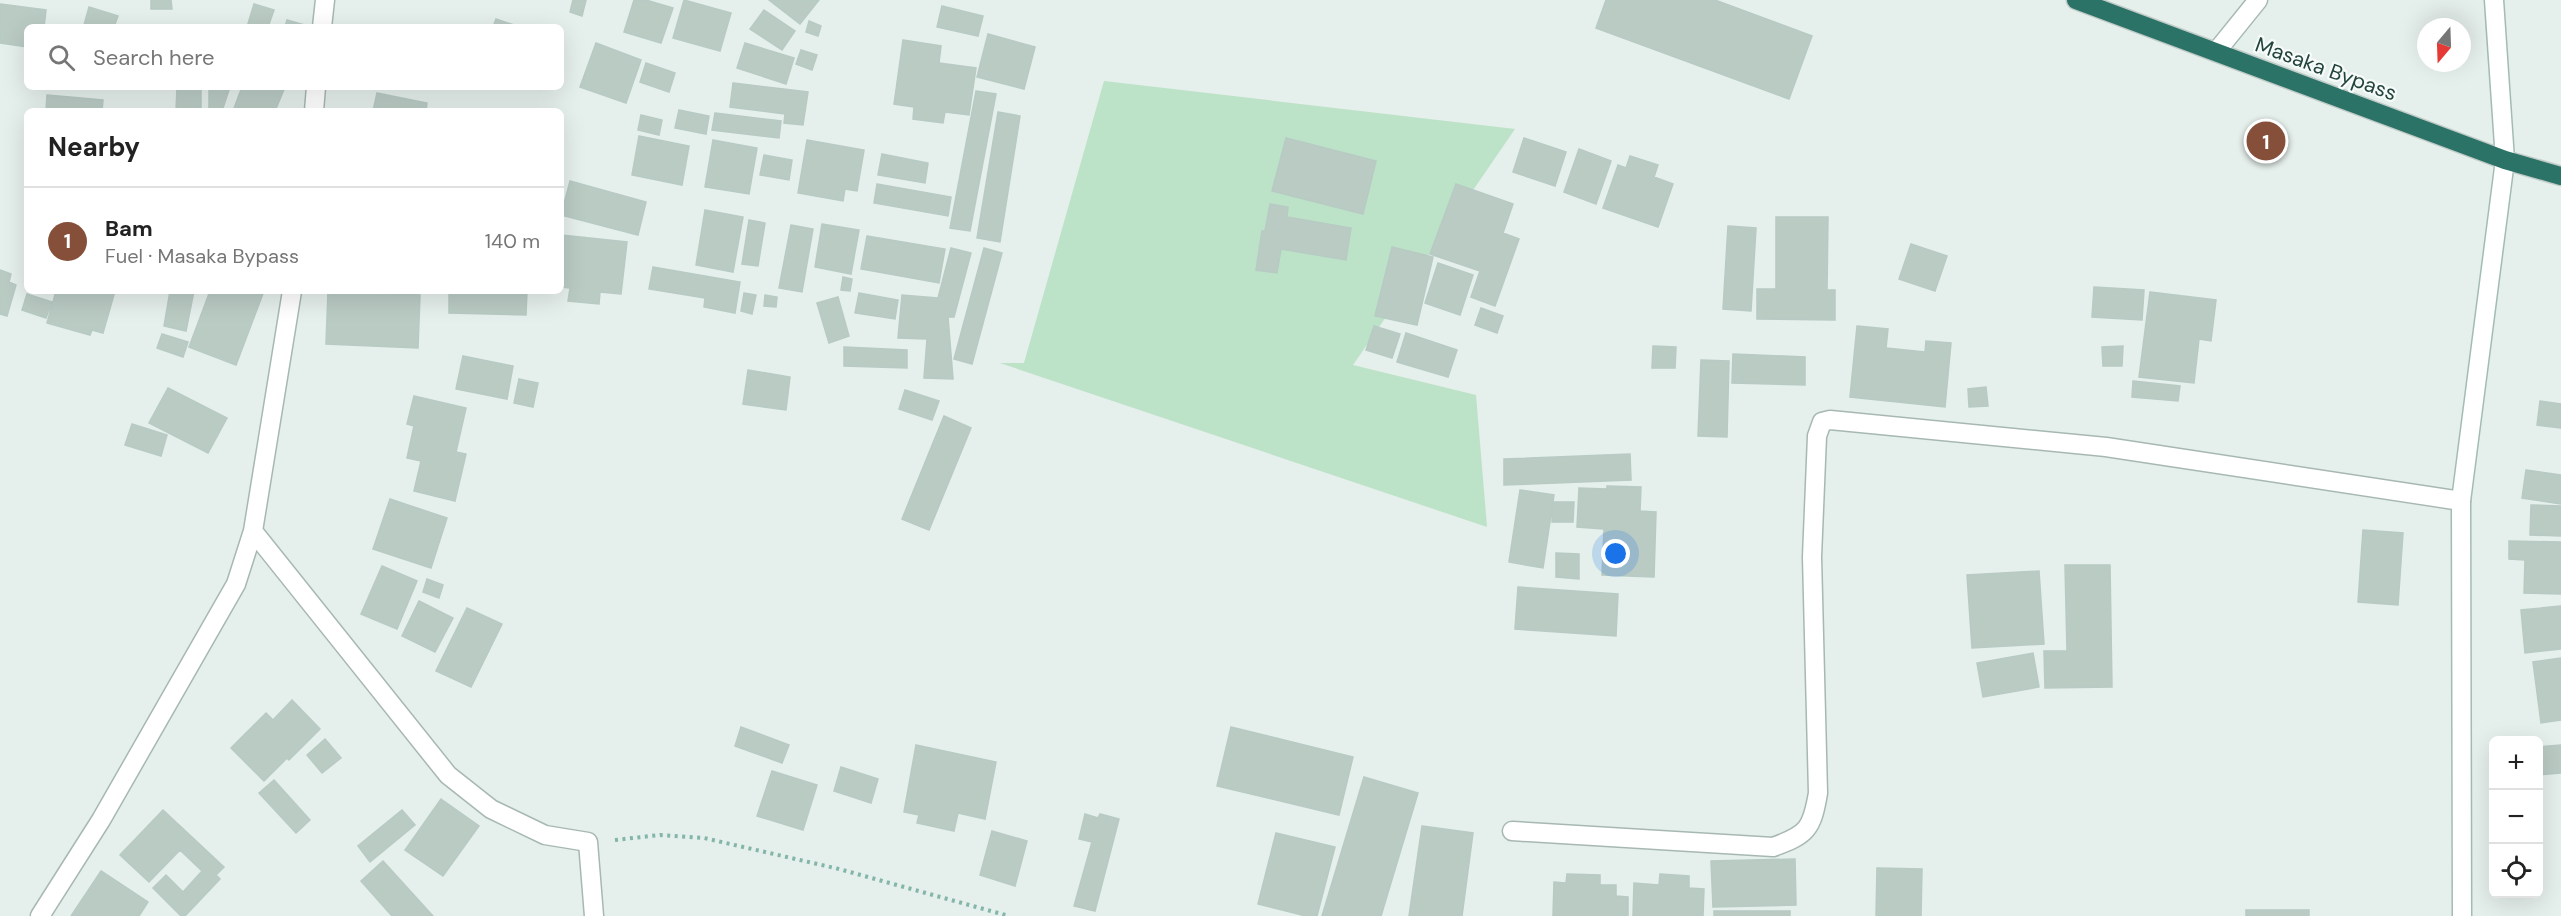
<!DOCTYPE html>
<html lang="en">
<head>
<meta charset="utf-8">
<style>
	:root { --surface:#fff; --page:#f6f6f6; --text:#222; --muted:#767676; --line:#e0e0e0; --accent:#854f39 }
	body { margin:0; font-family:"DM Sans",sans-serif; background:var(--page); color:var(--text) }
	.controls { position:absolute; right:18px; bottom:18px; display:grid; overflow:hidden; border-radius:9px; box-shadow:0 6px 24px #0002 }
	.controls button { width:54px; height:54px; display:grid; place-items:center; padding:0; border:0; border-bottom:2px solid var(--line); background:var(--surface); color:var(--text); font:30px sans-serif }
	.compass { position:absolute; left:2417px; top:18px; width:54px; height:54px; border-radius:50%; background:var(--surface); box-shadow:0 6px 24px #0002; rotate:199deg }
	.you { position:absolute; left:1616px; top:554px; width:21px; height:21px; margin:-15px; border:4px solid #fff; border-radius:50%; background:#1a73e8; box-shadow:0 0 0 9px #1a73e833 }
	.badge { display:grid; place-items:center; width:39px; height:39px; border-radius:50%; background:var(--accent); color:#fff; font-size:20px; font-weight:700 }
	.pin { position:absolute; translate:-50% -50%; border:3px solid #fff; box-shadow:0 2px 6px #0006 }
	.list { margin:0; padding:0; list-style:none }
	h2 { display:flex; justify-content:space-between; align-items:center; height:78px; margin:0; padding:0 24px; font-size:26px }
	h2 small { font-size:20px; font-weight:400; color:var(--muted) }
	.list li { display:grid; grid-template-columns:39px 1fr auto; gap:18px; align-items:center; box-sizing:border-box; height:108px; padding:0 24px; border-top:2px solid var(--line) }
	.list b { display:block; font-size:22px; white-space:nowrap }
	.list p { margin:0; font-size:20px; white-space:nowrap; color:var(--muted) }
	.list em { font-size:20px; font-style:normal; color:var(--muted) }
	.icon { flex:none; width:33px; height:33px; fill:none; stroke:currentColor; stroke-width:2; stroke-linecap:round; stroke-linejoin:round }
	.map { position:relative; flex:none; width:2561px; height:916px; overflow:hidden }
	.search { position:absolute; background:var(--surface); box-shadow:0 6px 24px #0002; left:24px; top:24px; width:540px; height:66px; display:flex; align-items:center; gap:15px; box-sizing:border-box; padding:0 21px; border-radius:9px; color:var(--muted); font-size:22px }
	.panel { position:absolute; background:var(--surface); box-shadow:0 6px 24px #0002; left:24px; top:108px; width:540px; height:186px; border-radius:9px }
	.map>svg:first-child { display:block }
</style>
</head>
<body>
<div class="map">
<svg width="2561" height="916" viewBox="0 0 2561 916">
	<rect width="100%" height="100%" fill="#e5efeb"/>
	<path fill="#bce2c8" d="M1104,81L1515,129L1353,365L1476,395L1487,527L1000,363H1024Z"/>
	<path fill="#bacbc4" stroke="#b7cac3" stroke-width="1.5" d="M151,0H171L172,9H151Z
		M573,0H586L582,16L570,12Z
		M634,0H646L673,8L661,43L624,32Z
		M684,0L731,13L720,51L673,38Z
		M769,0H819L800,24Z
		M1606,0H1715L1812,36L1789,99L1596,28Z
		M0,4L46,10L44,27H27V47L0,43Z
		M254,4L274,10L268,27H247Z
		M942,6L983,16L978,36L937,27Z
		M89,7L118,16L114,27L84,25Z
		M764,10L795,31L782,50L750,29Z
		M496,19L514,25L513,27H493Z
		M287,20L305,25V27H285Z
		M809,21L821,26L818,36L806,32Z
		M988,34L1035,47L1024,89L977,77Z
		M903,40L941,46L939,63L976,68L969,115L945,112L943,123L913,119L914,107L894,104Z
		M596,43L641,60L626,103L580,87Z
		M745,43L794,58L786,84L737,68Z
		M801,50L817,55L812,70L796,64Z
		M646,63L675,73L669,92L640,82Z
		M733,83L808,92L803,125L784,123L785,114L730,107Z
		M177,87H201V111H176Z
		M209,87H230L222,111H209Z
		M242,87H285L275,111H233Z
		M976,91L996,94L970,231L950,228Z
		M377,93L427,103L426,111H373Z
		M47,95L103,100L102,110L109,111H46Z
		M679,110L709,116L706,134L675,128Z
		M998,112L1020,116L1000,242L977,238Z
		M715,113L781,121L779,138L712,130Z
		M641,115L662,120L659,135L638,130Z
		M639,136L689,146L682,185L632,175Z
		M1286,138L1376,161L1363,214L1272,191Z
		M1524,138L1566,152L1555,186L1513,172Z
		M713,140L757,148L749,194L705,187Z
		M807,140L864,150L857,191L845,189L843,201L798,193Z
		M1579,149L1611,161L1596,204L1564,192Z
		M882,154L928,163L925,183L878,175Z
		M764,155L792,160L789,180L760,175Z
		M1630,156L1658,165L1654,177L1673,184L1658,227L1603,208L1618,165L1626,168Z
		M570,181L646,202L638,235L561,215Z
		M877,184L951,197L948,216L874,203Z
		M1456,184L1513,204L1503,233L1519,239L1495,306L1471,297L1480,271L1430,254Z
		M1270,204L1288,207L1287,217L1351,228L1346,260L1281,249L1277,273L1256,270L1262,231H1265Z
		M705,210L743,217L733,272L696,265Z
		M1776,217H1828L1827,290H1835V320L1757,319V289H1776Z
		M749,220L765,223L758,266L742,264Z
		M822,224L859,230L851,274L815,267Z
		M791,225L813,229L802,292L779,288Z
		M1728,226L1756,228L1751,311L1723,309Z
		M561,235L627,242L621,294L600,292L599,304L568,301L570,288L561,287Z
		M867,236L945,249L939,283L861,269Z
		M1911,244L1947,256L1935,291L1899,279Z
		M1392,247L1433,257L1417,325L1375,316Z
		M951,248L971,253L954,317H948L953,379L924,378L927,339L898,338L902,295L938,298Z
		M984,248L1002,253L972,364L954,359Z
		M1438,263L1473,275L1460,315L1425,303Z
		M653,267L740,282L735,313L704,307L705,298L649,289Z
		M0,270L11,274L9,282L16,285L7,316L0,314Z
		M843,277L852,279L850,291L841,290Z
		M2094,287L2144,290L2142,320L2092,317Z
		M56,291H115L103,333L92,330L90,335L47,323Z
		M170,291H194L186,331L164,326Z
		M210,291H264L236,365L189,347Z
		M328,291L420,295L418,348L326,344Z
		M449,291H527L526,315L449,313Z
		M2150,292L2216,300L2211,341L2199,339L2194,383L2139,377Z
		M744,293L756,295L752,314L741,311Z
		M859,293L898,300L895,319L855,313Z
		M27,294L52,302L46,318L22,310Z
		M765,295L777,297L776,307L764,306Z
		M838,297L849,336L829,343L817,303Z
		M1481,308L1503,316L1497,333L1475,325Z
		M1374,326L1400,334L1392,358L1366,350Z
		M1857,326L1888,329L1886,348L1925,352L1926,341L1951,343L1945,407L1850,397Z
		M1406,333L1457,350L1448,377L1397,362Z
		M162,334L188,342L183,357L157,348Z
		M1653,346L1676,347L1675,368H1652Z
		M2123,346L2122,366H2103L2102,347Z
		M844,347L907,350V368L844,366Z
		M1733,354L1805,357V385L1732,383Z
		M463,356L513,366L507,399L456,389Z
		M1701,360L1729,361L1727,437L1698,436Z
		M748,370L790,377L786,410L743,404Z
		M519,379L538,383L533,407L514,403Z
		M2133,381L2180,386L2178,401L2132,397Z
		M1986,387L1988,406L1969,407L1968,389Z
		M168,388L227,418L208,453L149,423Z
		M905,390L939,401L932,420L899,409Z
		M414,396L466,408L456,452L466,454L455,501L414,491L421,461L407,458L414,426L407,424Z
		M2540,401L2561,404V428L2537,425Z
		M944,416L971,428L929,530L902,519Z
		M132,424L167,435L161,456L125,445Z
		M1630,454L1631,480L1504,485V459Z
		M2526,470L2561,475V504L2522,498Z
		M1607,486L1641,487L1640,511L1656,512L1654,577L1602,575L1604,529L1577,527L1579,488L1607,489Z
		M1520,490L1554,495L1543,568L1509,562Z
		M390,499L447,518L431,568L373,549Z
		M1553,502H1574L1573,522H1552Z
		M2531,505L2561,506V536L2530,535Z
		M2363,530L2403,533L2398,605L2358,602Z
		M2509,541L2561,542V594L2524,593L2525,560L2509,559Z
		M1556,553L1579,554V579L1556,577Z
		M2065,565H2110L2112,687L2045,688L2044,651H2067Z
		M382,566L417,581L397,629L361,614Z
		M2039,571L2044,644L1972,648L1967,575Z
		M427,579L443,585L439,598L423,592Z
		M1518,587L1618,594L1616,636L1515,629Z
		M419,601L453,618L435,652L402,636Z
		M2561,606V649L2525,653L2521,610Z
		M467,608L502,624L471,687L436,671Z
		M2033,653L2039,687L1983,697L1977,663Z
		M2561,658V720L2541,723L2533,662Z
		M292,700L320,729L289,760L287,758L264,781L231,748L266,713L273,720Z
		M741,727L789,745L782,763L735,746Z
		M1231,727L1353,757L1339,815L1217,786Z
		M325,739L341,758L322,773L307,755Z
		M916,745L996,762L985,819L958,813L954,831L917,823L919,815L904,812Z
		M2561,745V773L2538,775V747Z
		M841,767L878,779L871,803L834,791Z
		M772,771L817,785L803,830L757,816Z
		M1364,777L1418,793L1381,916H1322Z
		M274,780L310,820L296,833L259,793Z
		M441,799L479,826L443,876L405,850Z
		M163,810L224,867L216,875L220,879L185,916H181L153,888L166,875L183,892L202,871L180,850L149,882L120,855Z
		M402,810L415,825L370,862L358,846Z
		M1085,814L1098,818L1100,814L1119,819L1095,911L1074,906L1092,842L1079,839Z
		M1422,826L1473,833L1462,916H1409Z
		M992,831L1027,841L1015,886L980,875Z
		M1276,833L1335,847L1317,916H1306L1258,904Z
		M1795,859L1796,905L1713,907L1711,861Z
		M383,861L433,916H392L361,881Z
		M1877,868L1922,869L1921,916H1876Z
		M101,871L148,902L139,916H71Z
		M1567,874L1600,875V885H1616V896L1628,897V916H1553L1554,882L1566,883Z
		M1660,874L1689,876V888L1704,889L1703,916H1633L1634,883L1659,885Z
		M2246,910H2309V916H2246Z
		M1714,911H1790V916H1714Z"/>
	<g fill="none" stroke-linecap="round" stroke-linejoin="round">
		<defs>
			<path id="street" d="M322,27L325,0
				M2216,52L2258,0
				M314,111L316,87
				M253,531L448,775L491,809L545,835L588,842L594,916
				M1512,831L1773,847C1807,835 1812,829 1818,793L1812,557L1817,436L1822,422L1830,420L2106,447L2461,501
				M40,916L101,820L236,584L253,531L292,291"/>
			<path id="secondary" d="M2462,916L2461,501L2505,160L2494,0"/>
			<path id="highway" d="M2076,0L2505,160L2561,176"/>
		</defs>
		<use href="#street" stroke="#a7b8b3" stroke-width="21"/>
		<use href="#secondary" stroke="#a2bcb4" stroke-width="21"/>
		<use href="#highway" stroke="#c1cbc8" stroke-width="21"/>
		<path stroke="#83b6a8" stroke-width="4" stroke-dasharray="3 4.5" stroke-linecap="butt" d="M615,840L660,835L704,838L839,869L1009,916"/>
		<use href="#street" stroke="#fff" stroke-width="18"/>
		<use href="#secondary" stroke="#fff" stroke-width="18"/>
		<use href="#highway" stroke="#2b7367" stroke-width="18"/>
	</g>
	<g text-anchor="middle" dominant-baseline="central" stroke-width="4.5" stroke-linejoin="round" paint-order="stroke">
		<g font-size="21" fill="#22443c" stroke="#f6fbf9">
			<text transform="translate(2326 69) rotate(20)">Masaka Bypass</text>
		</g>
	</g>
</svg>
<div class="controls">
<button>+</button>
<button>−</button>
<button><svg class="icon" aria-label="locate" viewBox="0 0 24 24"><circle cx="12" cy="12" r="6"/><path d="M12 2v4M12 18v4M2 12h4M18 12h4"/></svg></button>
</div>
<svg class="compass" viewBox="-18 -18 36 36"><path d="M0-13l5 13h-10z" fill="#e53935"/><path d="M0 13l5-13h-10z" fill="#767676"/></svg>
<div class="you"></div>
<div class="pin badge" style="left:2266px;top:141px">1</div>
<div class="search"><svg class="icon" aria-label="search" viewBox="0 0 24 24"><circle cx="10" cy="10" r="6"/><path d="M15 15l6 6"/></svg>Search here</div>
<section class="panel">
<h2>Nearby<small></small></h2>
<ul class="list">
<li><span class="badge">1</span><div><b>Bam</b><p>Fuel · Masaka Bypass</p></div><em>140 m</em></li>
</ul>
</section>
</div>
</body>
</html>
